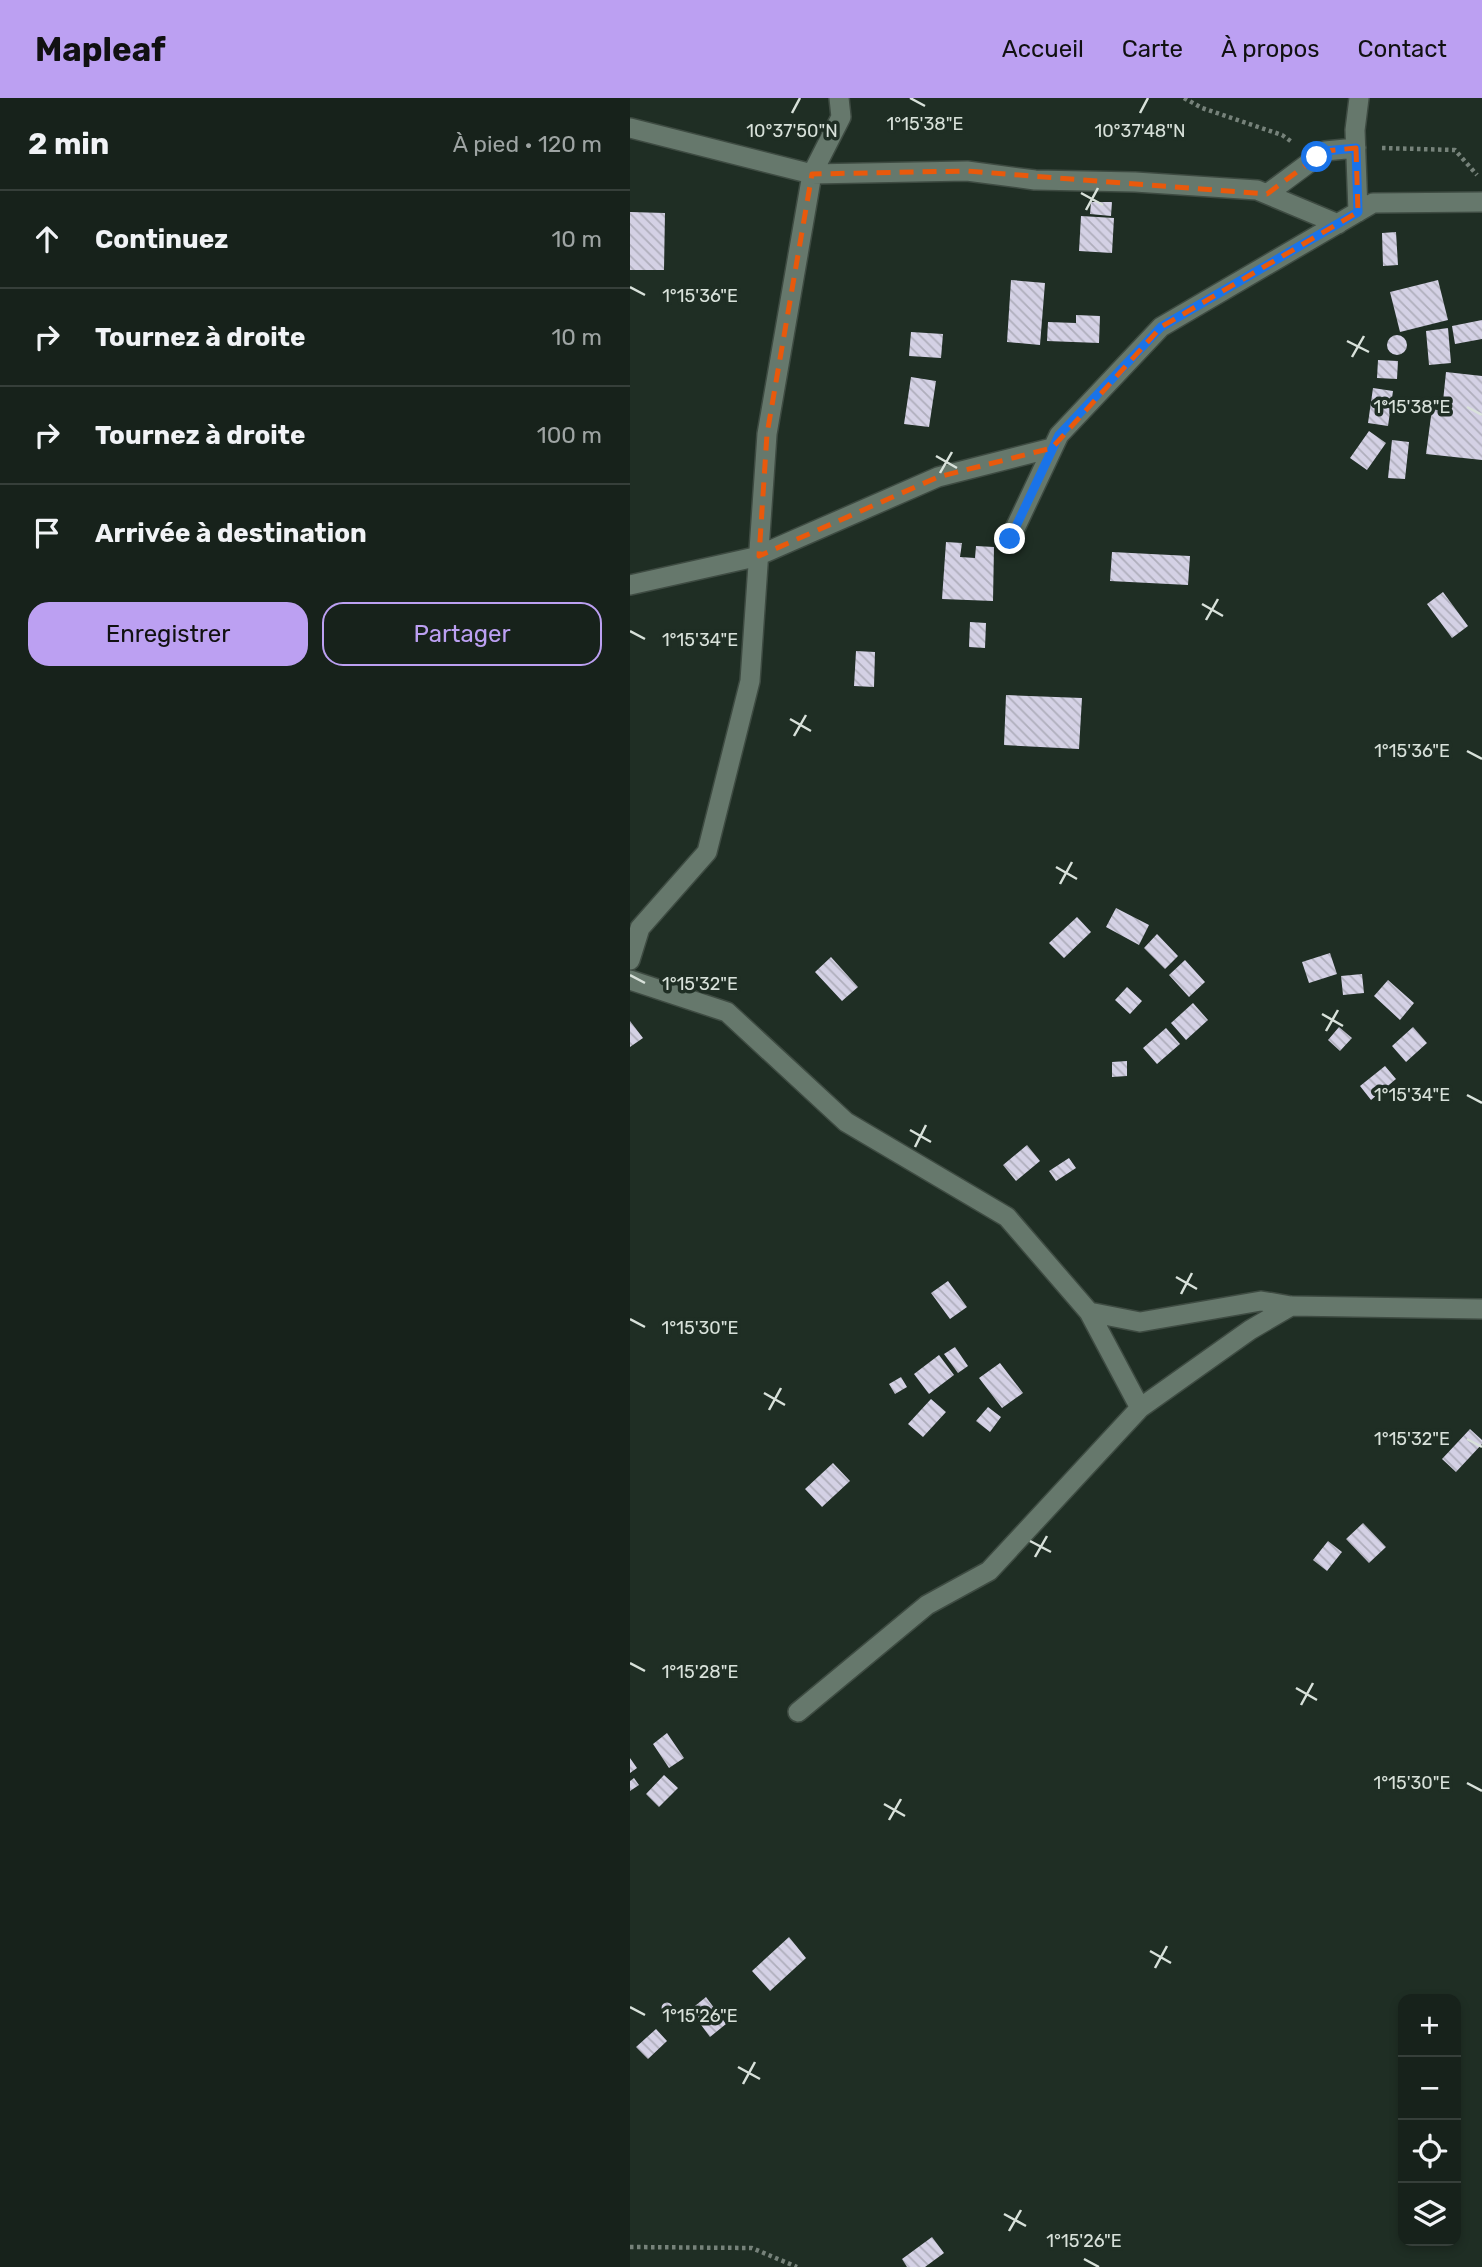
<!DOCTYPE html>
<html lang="fr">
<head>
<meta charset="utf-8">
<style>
	:root { --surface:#17221b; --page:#202a24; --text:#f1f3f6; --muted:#9ea4a3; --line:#363f3a; --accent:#bca0f2 }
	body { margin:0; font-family:Rubik,sans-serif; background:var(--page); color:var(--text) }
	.controls { position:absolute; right:21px; bottom:21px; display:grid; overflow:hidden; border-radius:14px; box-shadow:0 4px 10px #0003 }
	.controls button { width:63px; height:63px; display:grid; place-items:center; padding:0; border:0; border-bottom:2px solid var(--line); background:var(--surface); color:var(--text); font:35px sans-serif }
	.stop { position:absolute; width:21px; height:21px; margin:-16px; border:5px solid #1a73e8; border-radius:50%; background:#fff }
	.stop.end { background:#1a73e8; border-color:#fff; box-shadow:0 2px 7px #0008 }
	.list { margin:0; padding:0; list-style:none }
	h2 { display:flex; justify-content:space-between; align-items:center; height:91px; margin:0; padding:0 28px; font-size:30px }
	h2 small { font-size:23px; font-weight:400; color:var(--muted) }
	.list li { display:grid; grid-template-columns:46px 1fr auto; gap:21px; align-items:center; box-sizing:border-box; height:98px; padding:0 28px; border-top:2px solid var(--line) }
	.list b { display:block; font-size:26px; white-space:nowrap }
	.list em { font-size:23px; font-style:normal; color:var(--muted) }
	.actions { display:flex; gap:14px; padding:21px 28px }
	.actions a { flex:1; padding:16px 0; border:2px solid var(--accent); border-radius:21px; text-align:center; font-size:24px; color:var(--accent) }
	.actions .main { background:var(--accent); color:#111 }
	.icon { flex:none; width:38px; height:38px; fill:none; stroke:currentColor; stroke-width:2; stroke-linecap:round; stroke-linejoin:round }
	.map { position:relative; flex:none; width:852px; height:2169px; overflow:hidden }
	header { display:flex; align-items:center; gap:42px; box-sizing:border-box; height:98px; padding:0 35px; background:var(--accent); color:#111 }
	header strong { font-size:33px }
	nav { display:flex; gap:38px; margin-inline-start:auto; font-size:24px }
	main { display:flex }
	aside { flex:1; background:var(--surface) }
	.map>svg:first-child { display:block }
</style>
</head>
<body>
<header>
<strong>Mapleaf</strong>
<nav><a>Accueil</a><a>Carte</a><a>À propos</a><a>Contact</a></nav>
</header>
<main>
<aside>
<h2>2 min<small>À pied · 120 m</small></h2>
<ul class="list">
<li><svg class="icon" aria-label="ahead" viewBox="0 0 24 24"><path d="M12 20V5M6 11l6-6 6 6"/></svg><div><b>Continuez</b></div><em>10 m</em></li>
<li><svg class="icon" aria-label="right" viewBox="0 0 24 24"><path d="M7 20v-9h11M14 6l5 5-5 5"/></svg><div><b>Tournez à droite</b></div><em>10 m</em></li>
<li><svg class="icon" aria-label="right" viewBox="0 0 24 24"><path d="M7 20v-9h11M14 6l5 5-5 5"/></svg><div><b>Tournez à droite</b></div><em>100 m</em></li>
<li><svg class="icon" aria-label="arrive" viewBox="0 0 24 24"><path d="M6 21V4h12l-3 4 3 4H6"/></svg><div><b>Arrivée à destination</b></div></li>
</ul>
<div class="actions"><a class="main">Enregistrer</a><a>Partager</a></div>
</aside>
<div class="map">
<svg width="852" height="2169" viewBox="0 0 852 2169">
	<defs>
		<pattern id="building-back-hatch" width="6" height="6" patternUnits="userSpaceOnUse" patternTransform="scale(1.75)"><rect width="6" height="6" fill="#d4d1e5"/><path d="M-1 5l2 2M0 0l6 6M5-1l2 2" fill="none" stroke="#afaebc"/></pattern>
	</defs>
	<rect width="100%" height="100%" fill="#1f2e24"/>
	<path fill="url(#building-back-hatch)" d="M461,104H482L481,118L460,116Z
		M0,114L35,115L34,172H0Z
		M451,118L484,120L482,155L449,153Z
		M766,134L768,167L753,168L752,135Z
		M381,182L415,185L410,247L377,244Z
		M808,182L818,222L770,234L760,194Z
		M446,217L470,218L469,245L417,243L418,224L446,225Z
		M852,222V241L825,246L822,228Z
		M818,230L821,265L799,267L796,233Z
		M281,234L313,236L311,260L279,258Z
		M757 247a10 10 0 1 1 20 0a10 10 0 1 1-20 0Z
		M748,262L768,263L767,281L747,280Z
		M816,274L852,278V362L796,356L802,311L812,313Z
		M281,279L306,283L299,329L274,326Z
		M743,290L763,293L758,328L738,325Z
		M739,333L756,345L737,372L720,360Z
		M762,342L779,344L775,381L758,380Z
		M316,444L332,445L330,459L345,460L346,448L364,449L363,503L312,501Z
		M482,454L560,458L558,487L480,483Z
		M813,494L838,528L822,540L797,506Z
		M340,524L356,525L355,550L339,549Z
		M226,553L245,554L244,589L224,588Z
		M376,597L452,600L449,651L374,647Z
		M486,810L519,827L509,847L476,829Z
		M447,819L461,834L434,860L419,845Z
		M527,836L548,858L535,871L514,850Z
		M700,855L707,876L679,885L672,864Z
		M201,859L228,889L212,903L185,874Z
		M555,862L575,884L559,899L539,877Z
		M732,876L734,895L713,897L711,878Z
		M758,882L784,905L770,922L744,898Z
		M497,889L512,903L500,916L485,902Z
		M563,905L578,922L556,942L541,925Z
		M0,923L13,940L0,949Z
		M709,929L722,940L710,953L698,942Z
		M783,929L797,945L776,964L762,948Z
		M536,930L550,946L527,966L513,950Z
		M497,963V978L482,979V964Z
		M755,968L766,981L741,1002L730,988Z
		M397,1047L410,1063L386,1083L373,1067Z
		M439,1060L446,1070L426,1083L419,1073Z
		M318,1183L337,1209L320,1221L301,1195Z
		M325,1249L338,1268L328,1275L314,1256Z
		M309,1257L324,1277L299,1296L284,1276Z
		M370,1265L393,1295L372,1310L349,1280Z
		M271,1279L277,1289L265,1296L259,1286Z
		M301,1301L316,1314L293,1339L278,1326Z
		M358,1309L371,1319L360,1334L346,1323Z
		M840,1331L852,1342V1346L826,1374L812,1361Z
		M203,1365L220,1383L192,1409L175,1391Z
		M733,1425L756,1449L739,1465L716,1441Z
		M698,1443L712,1454L697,1473L683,1462Z
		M37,1635L54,1660L39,1670L23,1646Z
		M0,1660L7,1670L0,1675Z
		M34,1677L48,1690L29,1709L16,1696Z
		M4,1680L9,1687L0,1693V1683Z
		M159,1839L176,1860L140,1893L122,1873Z
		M76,1899L96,1926L80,1939L60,1912Z
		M31.5 1910a5.5 5.5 0 1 1 11 0a5.5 5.5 0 1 1-11 0Z
		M26,1931L37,1943L18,1961L6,1949Z
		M302,2139L314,2155L295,2169H277L272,2161Z"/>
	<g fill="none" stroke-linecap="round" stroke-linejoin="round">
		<defs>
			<path id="minor" d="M0,30L182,76L337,73L405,82L505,84L627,92L708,126
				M637,96L695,53L726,50
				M728,114L725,32L729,0
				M380,441L429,337L531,229L743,105L852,104
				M0,487L125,459L308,379L422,350
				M0,862L10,830L77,754L120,583L137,336L182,76L211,19L209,0
				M0,882L97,914L216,1024L377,1119L459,1214L510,1224L631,1203L661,1208L852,1211
				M459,1214L510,1310
				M168,1614L297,1507L359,1473L510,1310L620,1232L661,1208"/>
		</defs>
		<use href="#minor" stroke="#3e4b42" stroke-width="22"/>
		<path stroke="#76827a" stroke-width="4.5" stroke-dasharray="3.5 3.5" stroke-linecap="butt" d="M554,0L572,10L652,37L662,44
			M752,50L825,52L847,77
			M0,2149L122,2150L167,2169"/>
		<use href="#minor" stroke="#66786c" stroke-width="19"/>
	</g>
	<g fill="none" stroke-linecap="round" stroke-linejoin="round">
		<path stroke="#1a73e8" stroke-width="9" d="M380,441L429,337L531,229L728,114L726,50L695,53L687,59"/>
	</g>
	<path fill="none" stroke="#e8590c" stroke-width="5" stroke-dasharray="14 9" stroke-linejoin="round" d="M726,50L728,114L531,229L422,350L308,379L129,458L137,336L182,76L337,73L637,96L695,53Z"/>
	<path fill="none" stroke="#d8e1da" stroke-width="2.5" d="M280,0L295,8M162,15L170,0M510,15L518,0M451,95L473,107M456,112L468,90M0,189L15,197M717,243L739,254M722,259L734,238M837,309L852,317M306,358L327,370M310,375L322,354M572,506L593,518M576,522L588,501M0,533L15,541M160,621L181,633M164,638L176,617M837,653L852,661M426,769L447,781M430,786L442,764M0,877L15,885M692,916L713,928M696,933L708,912M837,997L852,1005M280,1032L301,1044M285,1049L296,1027M546,1179L567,1191M551,1196L562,1175M0,1221L15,1229M134,1295L155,1307M139,1312L151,1290M837,1341L852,1349M400,1443L421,1454M405,1459L417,1438M0,1565L15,1573M666,1590L687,1602M671,1607L683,1585M837,1685L852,1693M254,1706L275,1718M259,1722L271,1701M520,1853L541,1865M525,1870L537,1848M0,1909L15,1917M108,1969L130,1981M113,1986L125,1964M374,2116L396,2128M379,2133L391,2112M454,2161L469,2169"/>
	<g font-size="18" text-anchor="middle" fill="#d8e1da" stroke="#1f2e24" stroke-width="7" stroke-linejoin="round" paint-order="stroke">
		<text x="295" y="32">1°15'38"E</text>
		<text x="162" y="39">10°37'50"N</text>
		<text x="510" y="39">10°37'48"N</text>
		<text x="70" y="204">1°15'36"E</text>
		<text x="782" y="315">1°15'38"E</text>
		<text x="70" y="548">1°15'34"E</text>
		<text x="782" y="659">1°15'36"E</text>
		<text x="70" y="892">1°15'32"E</text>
		<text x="782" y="1003">1°15'34"E</text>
		<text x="70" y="1236">1°15'30"E</text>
		<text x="782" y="1347">1°15'32"E</text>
		<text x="70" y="1580">1°15'28"E</text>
		<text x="782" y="1691">1°15'30"E</text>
		<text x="70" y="1924">1°15'26"E</text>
		<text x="454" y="2149">1°15'26"E</text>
	</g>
</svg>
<div class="controls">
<button>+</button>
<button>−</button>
<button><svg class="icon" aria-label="locate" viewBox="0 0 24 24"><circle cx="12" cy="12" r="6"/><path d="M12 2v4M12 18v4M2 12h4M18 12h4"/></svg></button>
<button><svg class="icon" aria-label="layers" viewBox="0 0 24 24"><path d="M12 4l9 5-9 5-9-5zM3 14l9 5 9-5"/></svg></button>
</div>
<div class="stop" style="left:687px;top:59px"></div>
<div class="stop end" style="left:380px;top:441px"></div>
</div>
</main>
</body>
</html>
